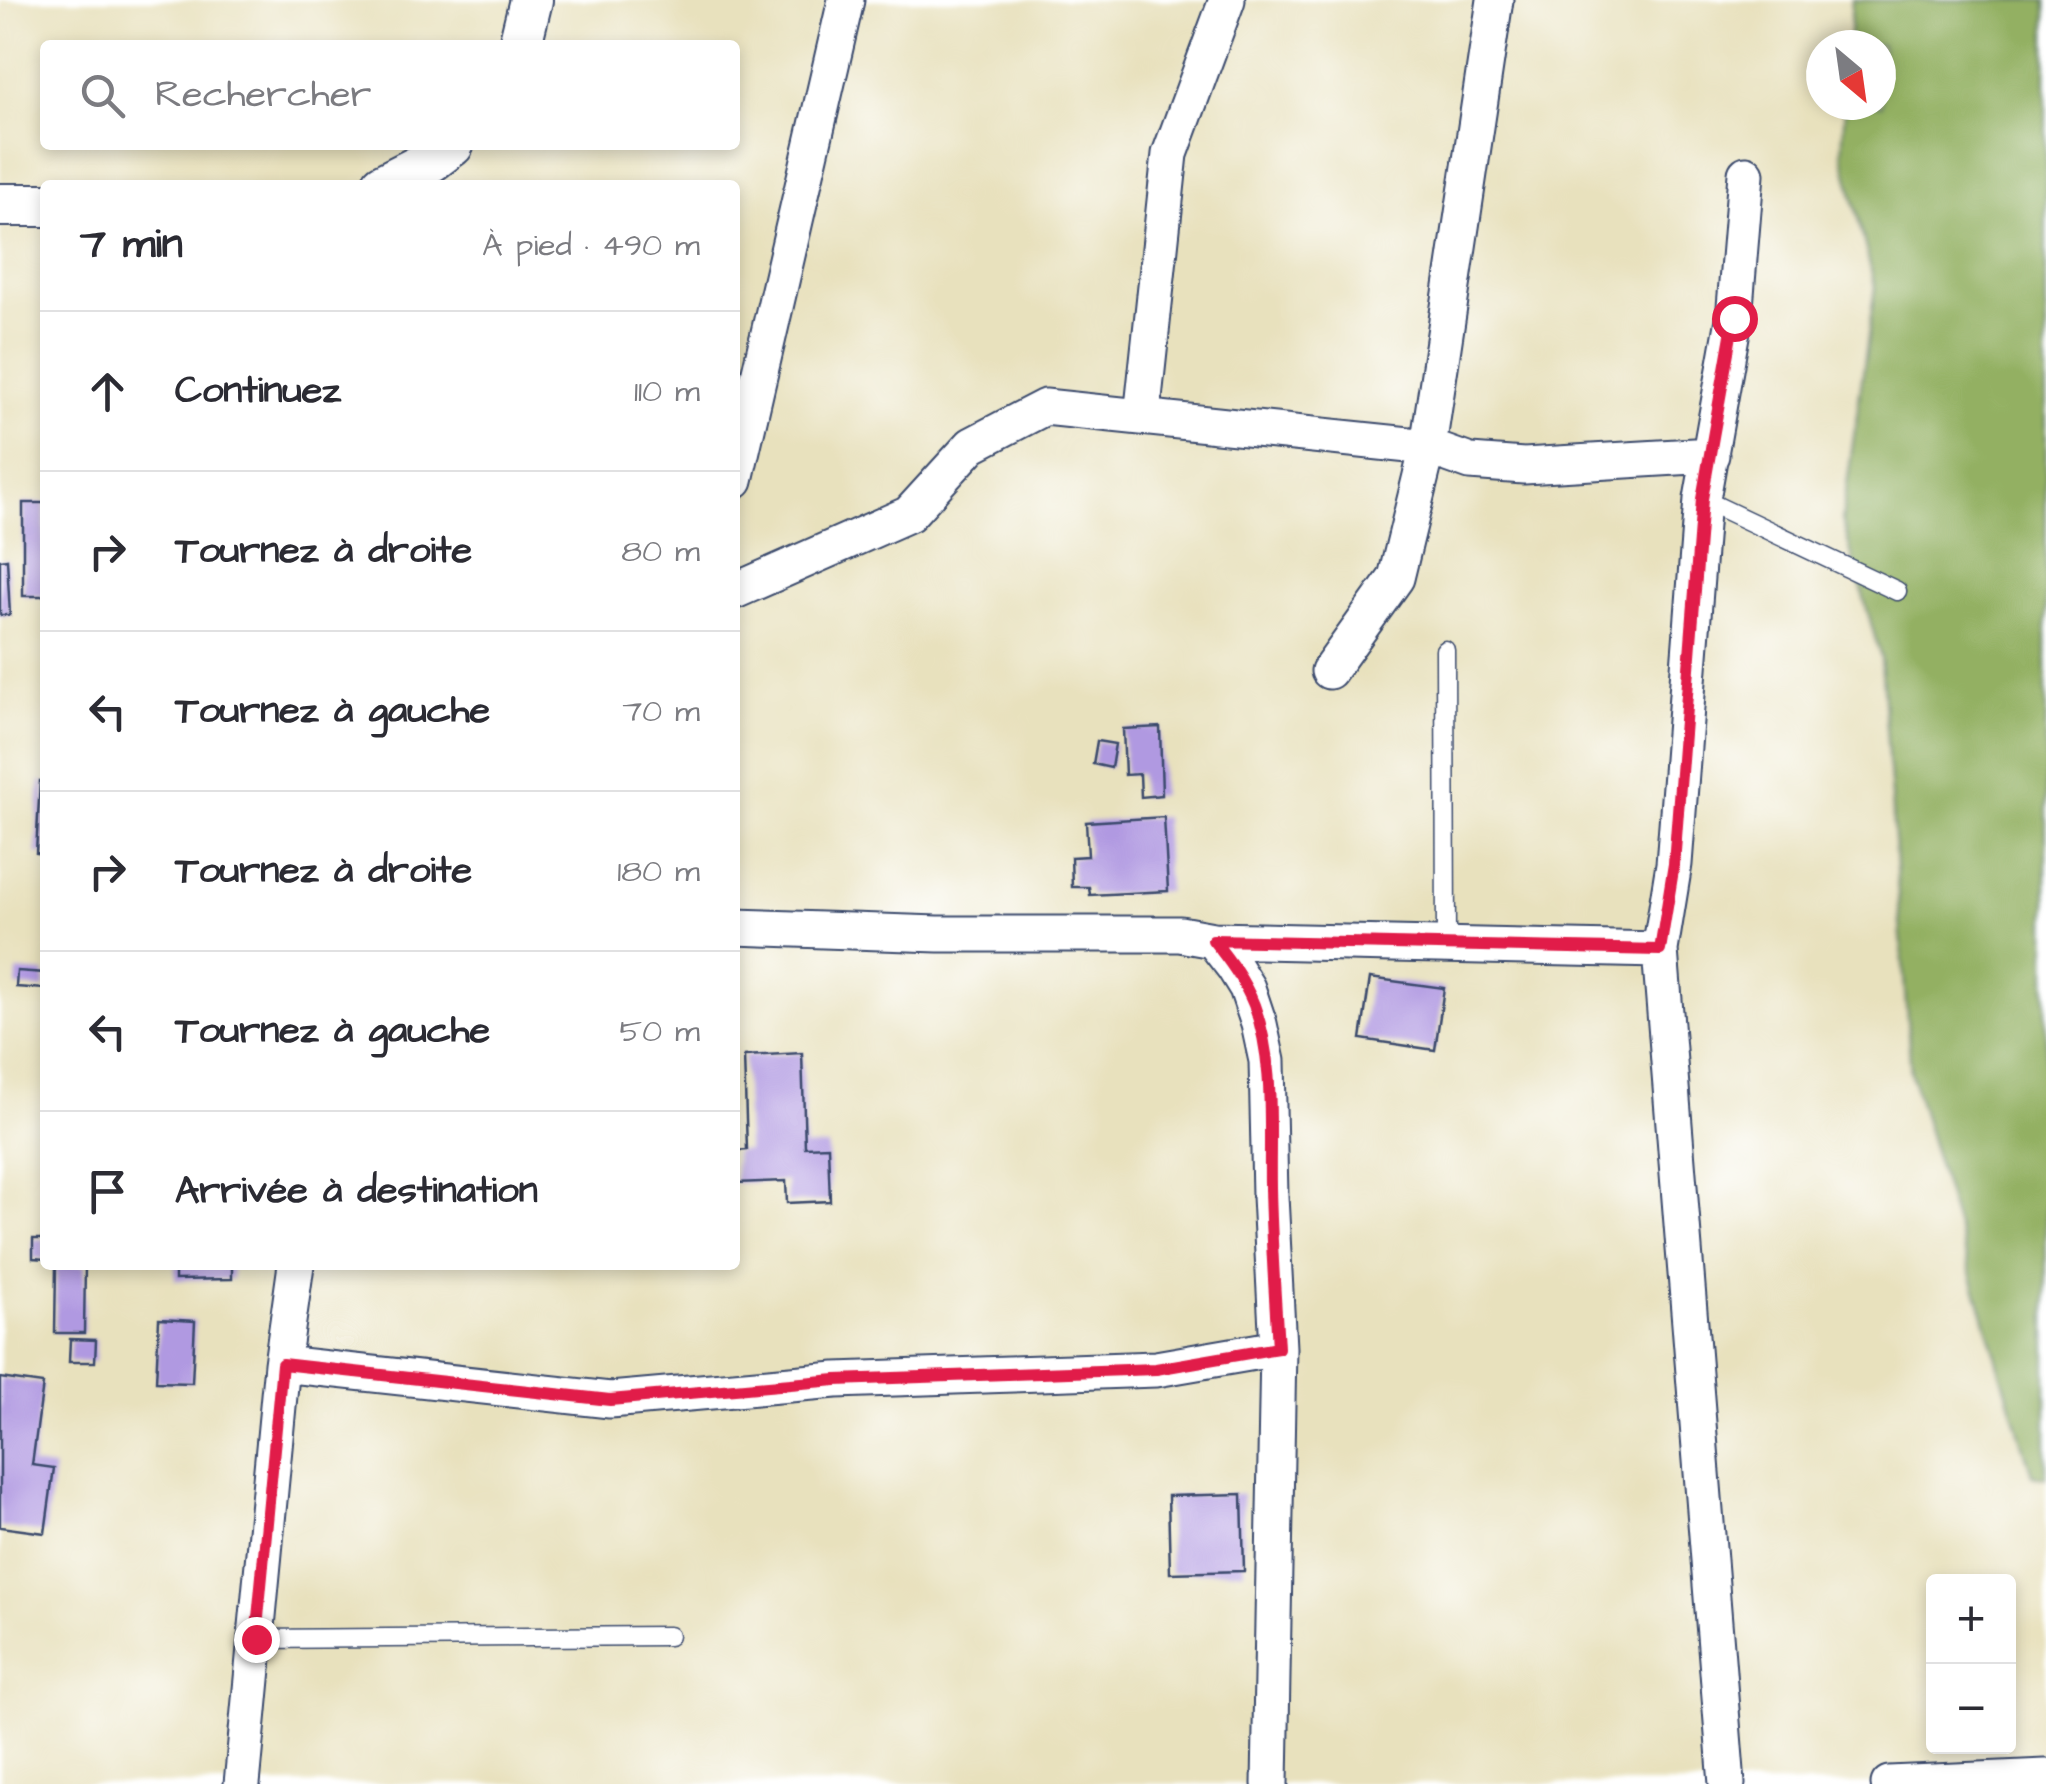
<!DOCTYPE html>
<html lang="fr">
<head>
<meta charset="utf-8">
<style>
	:root { --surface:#fff; --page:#f2f2f3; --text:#2b2b33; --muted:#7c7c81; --line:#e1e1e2 }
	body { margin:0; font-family:"Architects Daughter",sans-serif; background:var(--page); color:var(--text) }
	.controls { position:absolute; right:30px; bottom:30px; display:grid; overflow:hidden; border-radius:10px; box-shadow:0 5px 15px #0003 }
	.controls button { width:90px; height:90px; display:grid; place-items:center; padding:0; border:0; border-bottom:2px solid var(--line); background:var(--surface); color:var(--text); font:50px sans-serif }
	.compass { position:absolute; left:1806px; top:30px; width:90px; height:90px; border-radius:50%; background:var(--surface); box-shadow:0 5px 15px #0003; rotate:151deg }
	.stop { position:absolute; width:30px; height:30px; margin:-22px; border:8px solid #e11d48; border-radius:50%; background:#fff }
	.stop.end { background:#e11d48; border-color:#fff; box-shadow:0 2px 10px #0008 }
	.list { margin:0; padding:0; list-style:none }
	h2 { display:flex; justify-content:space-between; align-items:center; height:130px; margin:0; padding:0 40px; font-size:42px }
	h2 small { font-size:32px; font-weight:400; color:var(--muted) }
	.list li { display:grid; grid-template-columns:65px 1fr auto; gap:30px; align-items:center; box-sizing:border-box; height:160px; padding:0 40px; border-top:2px solid var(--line) }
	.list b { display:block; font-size:38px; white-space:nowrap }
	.list em { font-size:32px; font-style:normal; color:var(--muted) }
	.icon { flex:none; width:55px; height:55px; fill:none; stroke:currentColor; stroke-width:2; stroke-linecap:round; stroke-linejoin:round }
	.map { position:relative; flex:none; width:2046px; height:1784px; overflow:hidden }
	.search { position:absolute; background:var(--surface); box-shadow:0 5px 15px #0003; left:40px; top:40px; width:700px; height:110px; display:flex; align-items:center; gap:25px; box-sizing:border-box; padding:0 35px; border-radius:10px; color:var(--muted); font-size:38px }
	.panel { position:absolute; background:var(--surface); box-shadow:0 5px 15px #0003; left:40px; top:180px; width:700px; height:1090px; border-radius:10px }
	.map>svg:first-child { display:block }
</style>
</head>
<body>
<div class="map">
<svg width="2046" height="1784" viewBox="0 0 2046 1784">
	<rect width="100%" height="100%" fill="#fff"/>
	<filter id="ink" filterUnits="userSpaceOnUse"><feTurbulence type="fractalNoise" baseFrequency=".01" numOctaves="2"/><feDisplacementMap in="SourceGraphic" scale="20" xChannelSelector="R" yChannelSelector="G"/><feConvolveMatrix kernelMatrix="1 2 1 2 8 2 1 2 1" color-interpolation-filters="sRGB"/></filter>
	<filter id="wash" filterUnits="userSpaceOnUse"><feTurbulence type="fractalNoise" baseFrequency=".0048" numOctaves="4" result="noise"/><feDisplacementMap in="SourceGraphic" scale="40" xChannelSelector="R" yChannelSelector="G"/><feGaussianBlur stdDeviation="2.25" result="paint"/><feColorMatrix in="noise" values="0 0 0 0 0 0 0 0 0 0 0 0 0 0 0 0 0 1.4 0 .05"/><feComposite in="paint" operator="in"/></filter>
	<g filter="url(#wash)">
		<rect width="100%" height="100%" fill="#e8e1bd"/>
		<path fill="#93b062" stroke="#577060" stroke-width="2.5" d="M1852,0H2046V1478L2032,1475L1911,1075L1881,659L1842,520L1875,287L1842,152L1845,105H1881V45H1849Z"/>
		<g id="blocks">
			<path fill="#b099e1" d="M23,503H45V596H23Z
				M7,559L10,615H0V560Z
				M1160,727L1162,795L1141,797L1140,774L1125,775L1123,729Z
				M1097,741L1115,744L1111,768L1093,764Z
				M40,781L45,782V854L36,853Z
				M1164,817L1168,891L1090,895L1089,887H1072L1071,857L1088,856L1086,822Z
				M17,971L45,973V989L16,987Z
				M1370,978L1444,988L1435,1050L1361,1039Z
				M802,1053L805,1147L828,1146L830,1201L787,1203L786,1181L735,1183V1151L747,1150L744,1056Z
				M33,1239H45V1259L33,1258Z
				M56,1265H85L84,1333H55Z
				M175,1265H232V1279L175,1280Z
				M159,1319L195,1321L192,1383L156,1382Z
				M70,1339L96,1340L95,1362H69Z
				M0,1378L43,1384L32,1465L54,1468L45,1533L0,1527Z
				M1242,1494L1244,1571L1170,1573L1168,1496Z"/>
		</g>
	</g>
	<g filter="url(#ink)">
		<use href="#blocks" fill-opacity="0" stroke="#3a4a6c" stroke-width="2.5"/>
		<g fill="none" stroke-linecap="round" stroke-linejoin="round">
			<defs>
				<path id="service" d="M1702,499L1897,591
					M1445,650L1446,945
					M256,1639L669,1636"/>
				<path id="minor" d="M1142,417L1170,154L1227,0
					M735,480L846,0
					M735,591L909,514L972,445L1045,407L1428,447L1495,0
					M1329,671L1396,578L1428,447L1470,462L1524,466L1711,455
					M735,927L938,934H1180L1213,940L1234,967L1247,988L1259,1024L1267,1061L1270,1196L1278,1348L1270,1784
					M1213,940L1660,950L1674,864L1702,499L1734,319L1746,174
					M1660,950L1727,1784
					M282,1364L610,1400L836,1380L1156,1369L1278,1348
					M242,1784L282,1364L296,1265
					M1889,1784L2046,1777"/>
				<path id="tertiary" d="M520,45L531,0
					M383,185L432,160L452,145
					M0,205H45"/>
			</defs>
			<use href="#service" stroke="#3a4a6c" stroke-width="21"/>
			<use href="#minor" stroke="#3a4a6c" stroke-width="39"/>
			<use href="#tertiary" stroke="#3a4a6c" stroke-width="46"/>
			<use href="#service" stroke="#fff" stroke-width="18"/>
			<use href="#minor" stroke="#fff" stroke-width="35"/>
			<use href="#tertiary" stroke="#fff" stroke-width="42"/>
		</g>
	</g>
	<g fill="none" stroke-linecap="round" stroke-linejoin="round" filter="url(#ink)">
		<path stroke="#e11d48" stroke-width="12" d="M256,1639L282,1364L610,1400L836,1380L1156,1369L1278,1348C1275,1294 1271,1240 1270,1187C1269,1127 1275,1061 1254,1005C1244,980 1229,960 1213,940L1660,950L1674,864L1702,499L1734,318"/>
	</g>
</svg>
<div class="controls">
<button>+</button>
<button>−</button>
</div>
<svg class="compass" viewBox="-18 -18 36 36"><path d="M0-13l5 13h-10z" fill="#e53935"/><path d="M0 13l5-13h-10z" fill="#7c7c81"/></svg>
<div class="stop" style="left:1734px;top:318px"></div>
<div class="stop end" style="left:256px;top:1639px"></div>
<div class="search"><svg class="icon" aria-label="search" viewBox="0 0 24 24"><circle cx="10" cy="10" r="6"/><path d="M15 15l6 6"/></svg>Rechercher</div>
<section class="panel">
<h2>7 min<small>À pied · 490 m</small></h2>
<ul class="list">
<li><svg class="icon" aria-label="ahead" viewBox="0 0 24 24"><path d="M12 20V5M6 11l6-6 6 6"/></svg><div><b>Continuez</b></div><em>110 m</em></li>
<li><svg class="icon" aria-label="right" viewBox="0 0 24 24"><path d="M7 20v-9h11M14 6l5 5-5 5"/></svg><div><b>Tournez à droite</b></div><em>80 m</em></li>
<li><svg class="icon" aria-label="left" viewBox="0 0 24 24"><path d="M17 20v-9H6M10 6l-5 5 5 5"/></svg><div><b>Tournez à gauche</b></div><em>70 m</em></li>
<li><svg class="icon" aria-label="right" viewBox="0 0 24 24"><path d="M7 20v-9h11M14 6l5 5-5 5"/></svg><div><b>Tournez à droite</b></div><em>180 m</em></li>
<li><svg class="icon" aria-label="left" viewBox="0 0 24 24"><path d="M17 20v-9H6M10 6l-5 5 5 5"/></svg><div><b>Tournez à gauche</b></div><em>50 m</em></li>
<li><svg class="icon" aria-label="arrive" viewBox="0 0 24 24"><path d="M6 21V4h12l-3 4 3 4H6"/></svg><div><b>Arrivée à destination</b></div></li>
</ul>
</section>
</div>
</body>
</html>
